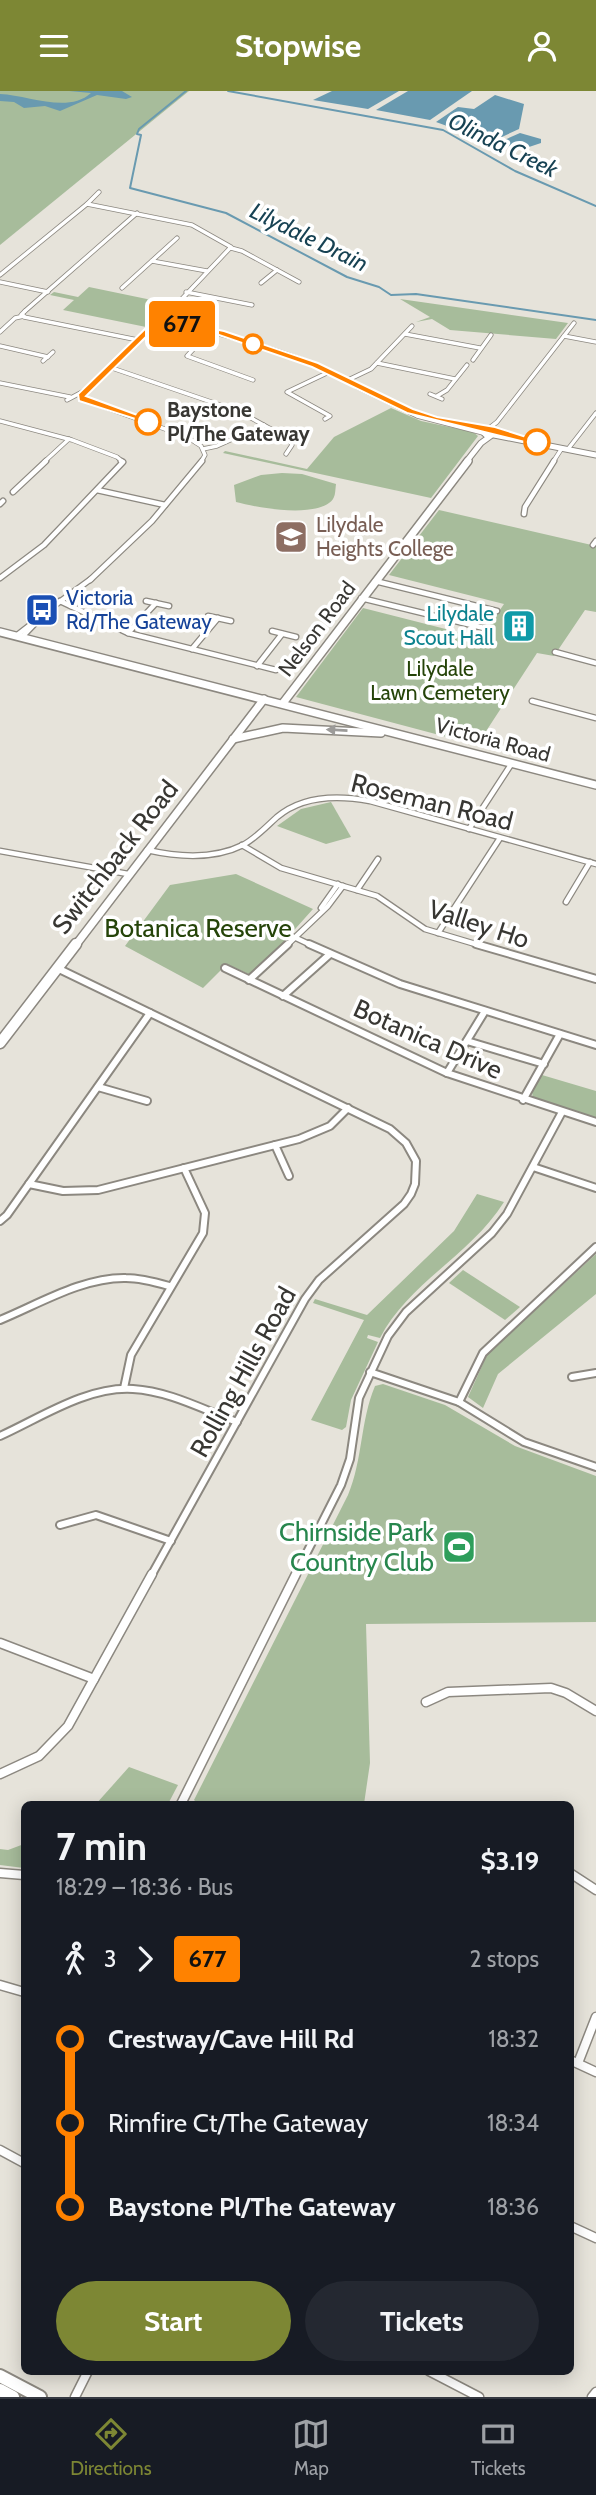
<!DOCTYPE html>
<meta charset="utf-8">
<style>
:root{--surface:#171b24;--page:#242831;--text:#f1f3f6;--muted:#9ea1a6;--line:#363941;--accent:#7d8734}
body{margin:0;font-family:Cabin,sans-serif;background:var(--page);color:var(--text);height:100vh;display:flex;flex-direction:column;font-size:26px;white-space:nowrap}
*{box-sizing:border-box;margin:0}
p{font-size:23px;color:var(--muted)}
.icon{flex:none;width:38px;height:38px;fill:none;stroke:currentColor;stroke-width:2;stroke-linecap:round;stroke-linejoin:round}
.map{position:relative;flex:1;overflow:hidden}
.panel{position:absolute;left:21px;top:1710px;width:553px;height:574px;display:flex;flex-direction:column;background:var(--surface);border-radius:10px;box-shadow:0 4px 18px #0003}
.panel>*{flex:none}
.badge{padding:0 14px;border-radius:5px;font-size:24px;line-height:46px}
.map>.badge{position:absolute;translate:-50% -50%;box-shadow:0 0 0 4px #fff}
.legs{display:flex;align-items:center;gap:10px;height:77px;padding:0 35px;font-size:23px}
.legs p{margin-inline-start:auto}
.head{display:flex;align-items:center;justify-content:space-between;height:119px;padding:0 35px}
h1{font-size:38px;font-weight:700;line-height:52px}
.primary-button{display:flex;gap:14px;margin-top:auto;padding:14px 35px}
.primary-button a{flex:1;height:80px;border-radius:42px;background:var(--accent);color:#fff;font-size:28px;font-weight:700;line-height:80px;text-align:center}
.primary-button a+a{background:var(--page);color:var(--text)}
ul{padding:0 35px;list-style:none}
li{display:flex;align-items:center;gap:24px;height:84px;font-size:26px}
li i{display:grid;place-items:center;width:10px;height:100%;margin:0 9px;background:currentColor}
li i::after{content:'';width:18px;height:18px;margin:-9px;border:5px solid;border-radius:50%;background:var(--surface)}
li p{margin-inline-start:auto}
li:first-child i{background:linear-gradient(#0000 50%,currentColor 0)}
li:last-child i{background:linear-gradient(currentColor 50%,#0000 0)}
header{display:flex;justify-content:space-between;align-items:center;height:91px;padding:0 35px;background:var(--accent);color:#fff;font-size:32px;font-weight:700}
.tab-bar{display:flex;justify-content:space-around;align-items:center;height:98px;border-top:2px solid var(--line);background:var(--surface);font-size:19px;color:var(--muted)}
.tab-bar a{display:grid;justify-items:center;gap:4px}
.tab-bar .on{color:var(--accent)}
.map>svg:first-child{display:block}
.green{fill:#a7bc9b}
.water{fill:#699ab0}
.lines{fill:none;stroke-linecap:round;stroke-linejoin:round}
.stream{stroke:#699ab0;stroke-width:2}
.street-far3-casing{stroke:#8c8880;stroke-width:5}
.street-far2-casing{stroke:#8c8880;stroke-width:7}
.street-far1-casing{stroke:#8c8880;stroke-width:10}
.street-casing{stroke:#8c8880;stroke-width:11}
.secondary-far3-casing{stroke:#8c8880;stroke-width:7}
.secondary-far2-casing{stroke:#8c8880;stroke-width:10}
.secondary-far1-casing{stroke:#8c8880;stroke-width:13}
.secondary-casing{stroke:#8c8880;stroke-width:16}
.street-far3{stroke:#fff;stroke-width:3.5}
.street-far2{stroke:#fff;stroke-width:4.5}
.street-far1{stroke:#fff;stroke-width:6}
.street{stroke:#fff;stroke-width:8}
.secondary-far3{stroke:#fff;stroke-width:5}
.secondary-far2{stroke:#fff;stroke-width:7}
.secondary-far1{stroke:#fff;stroke-width:10}
.secondary{stroke:#fff;stroke-width:12}
.oneway{fill:#9c9b99}
.line-1{fill:#ff8200;stroke:#fff;stroke-width:2}
.stop-1-dot{fill:#fff;stroke:#ff8200;stroke-width:3.5}
.labels{text-anchor:middle;stroke-width:7;stroke-linejoin:round;paint-order:stroke}
.far-stop-label{font-size:21px;font-weight:bold;fill:#383733;stroke:#fff;text-anchor:start}
.far-education-label{font-size:21px;fill:#785e54;stroke:#fff;text-anchor:start}
.far-transit-label{font-size:21px;fill:#164399;stroke:#fff;text-anchor:start}
.far-culture-label{font-size:21px;fill:#0d838f;stroke:#fff;text-anchor:end}
.far-street-label{font-size:21px;fill:#383733;stroke:#fff}
.far-park-label{font-size:21px;fill:#254409;stroke:#fff}
.far-water-label{font-size:23px;font-style:italic;fill:#174253;stroke:#fff}
.street-label{font-size:26px;fill:#383733;stroke:#fff}
.park-label{font-size:26px;fill:#254409;stroke:#fff}
.leisure-label{font-size:26px;fill:#27864d;stroke:#fff;text-anchor:end}
</style>
<header><svg class="icon" aria-label="menu" viewBox="0 0 24 24"><path d="M4 6h16M4 12h16M4 18h16"/></svg>Stopwise<svg class="icon" aria-label="person" viewBox="0 0 24 24"><circle cx="12" cy="8" r="4"/><path d="M4 21q1-7 8-7t8 7"/></svg></header>
<div class="map">
<svg width="596" height="2306" viewBox="0 0 596 2306">
<rect width="100%" height="100%" fill="#e6e3da"/>
<g class="green">
<path d="M0,0h189l-189,154z"/>
<path d="M89,196l82,17 -23,14 -2,9 -83,-17 11,-10 -24,-5 4,-3 24,5z"/>
<path d="M400,208l168,24 -12,16 -106,-9 -18,-11 -16,3 14,-5z"/>
<path d="M391,317l30,13 52,11 5,4 -47,62 -208,-45 2,-2 82,18 27,-32z"/>
<path d="M282,382l20,1 34,10c-1,7 0,15 -7,19 -20,14 -70,5 -93,-1l-2,-17 27,-10z"/>
<path d="M439,419l157,36v66l-11,-2 -31,46 -17,-3 -60,92 -181,-48 67,-89 118,30 23,-34 -115,-29z"/>
<path d="M331,711l20,35 -25,7 -49,-18 24,-17z"/>
<path d="M236,783l77,35 -60,67 -26,-12 -24,24 -78,-42 45,-61z"/>
<path d="M542,984l54,16v28l-63,-20 -1,-7z"/>
<path d="M477,1103l27,8c-33,53 -96,81 -124,136l-12,-3 -1,3 11,4 -27,58 -5,27 -4,3 -31,-10 53,-100 -51,-17 2,-4 52,16 87,-84z"/>
<path d="M596,1163v40l-98,80 -15,34 -15,-11 19,-42z"/>
<path d="M463,1179l57,37 -15,13 -56,-37z"/>
<path d="M383,1293l62,21 70,41 81,30v146l-230,2 4,139 -6,41h-166l-4,-4 154,-305c15,-36 12,-73 27,-109z"/>
<path d="M129,1676l49,18 -10,19h-72z"/>
<path d="M24,1753v24l-24,-3v-16l8,1z"/>
</g>
<g class="water">
<path d="M69,0h53l10,6 -6,2 -29,-4 -37,16 -15,-5 -21,2 -10,-6 -14,-1v-7c28,1 68,20 91,-1z"/>
<path d="M332,0h67l-31,18 -55,-9z"/>
<path d="M408,0h64l-42,29 -54,-10z"/>
<path d="M495,4l29,9 -5,25 -28,13 -55,-20 22,-15 16,2z"/>
<path d="M520,42l21,6v4l-21,7 -19,-6 1,-3z"/>
</g>
<g class="lines">
<g class="stream">
<path d="M186,0l-47,38 -2,5 4,1 -11,53 96,25 121,64 32,10 12,8 25,-1 180,26"/>
<path d="M228,0l215,39 72,41 81,35"/>
</g>
<defs>
<g id="street-far3">
<path d="M99,101l-12,12 105,21 39,22 -54,57 -24,16"/>
<path d="M231,157l11,3 57,31"/>
<path d="M152,170l55,10"/>
<path d="M0,184l87,-71"/>
<path d="M0,191l48,10"/>
<path d="M261,192l16,-13"/>
<path d="M122,197l55,-50"/>
<path d="M186,201l66,13"/>
<path d="M25,220l112,-98"/>
<path d="M25,220l-4,4 3,2 114,23"/>
<path d="M167,229c66,19 134,31 193,68"/>
<path d="M211,239l-24,26 66,24"/>
<path d="M0,241l15,-14 9,-2"/>
<path d="M405,243l75,14"/>
<path d="M564,245l32,6"/>
<path d="M0,255l48,11"/>
<path d="M473,269l18,-25"/>
<path d="M43,270l10,-9"/>
<path d="M377,272l78,16"/>
<path d="M109,276l120,41"/>
<path d="M348,289l23,-11 41,-43"/>
<path d="M0,292l70,14"/>
<path d="M357,296l60,29 66,17"/>
<path d="M430,303l12,5"/>
<path d="M437,305l10,-6 20,-25"/>
<path d="M82,308l105,38 14,9 4,9 -4,7"/>
<path d="M67,309l17,-9 67,-64 10,-4"/>
<path d="M242,322l47,26 3,6 -6,9"/>
<path d="M325,328l5,-3 -43,-24 42,-20"/>
<path d="M0,330l72,19 45,17 6,5"/>
<path d="M488,338l9,-7 77,-99"/>
<path d="M203,358l14,-3 47,-21"/>
<path d="M568,358l28,-36"/>
<path d="M44,371l25,-23"/>
<path d="M553,371l9,-14"/>
</g>
<g id="street-far2">
<path d="M97,399l68,15"/>
<path d="M13,401l33,-31"/>
<path d="M0,413l3,-3"/>
<path d="M524,423l1,-7 29,-46"/>
<path d="M593,454l3,-4"/>
<path d="M0,487l44,-33 79,-83 -2,-1"/>
<path d="M90,489l62,-59 50,-60"/>
<path d="M375,490l122,30"/>
<path d="M361,507l123,30"/>
<path d="M60,510l68,32 148,37"/>
<path d="M146,510l23,5"/>
<path d="M208,525l23,5"/>
<path d="M453,529l15,-15"/>
<path d="M272,540l24,6"/>
<path d="M128,542l28,-30"/>
<path d="M16,545l18,-14"/>
<path d="M22,546l25,-26 44,-32"/>
<path d="M192,558l26,-31"/>
<path d="M555,561l41,11"/>
<path d="M257,575l25,-32"/>
<path d="M532,610l64,17"/>
<path d="M469,738l43,-66"/>
<path d="M242,754l39,23 96,28 48,33 57,17"/>
<path d="M147,759c31,7 66,10 96,-5 13,-7 23,-18 34,-28 26,-22 61,-22 93,-16l226,63"/>
<path d="M0,760l128,23"/>
<path d="M357,799l21,-31"/>
<path d="M566,811l24,-40"/>
<path d="M321,817l17,-24"/>
<path d="M438,842l62,-95"/>
<path d="M294,846l19,9"/>
<path d="M286,855l42,-40 15,-20"/>
</g>
<g id="street-far1">
<path d="M309,853l91,40 196,61"/>
<path d="M476,853l120,35"/>
<path d="M57,877l333,161 16,14 10,18 -1,23 -4,10 -7,10 -85,76 -14,19 -154,277"/>
<path d="M225,877l222,105 149,49"/>
<path d="M249,889l39,-36"/>
<path d="M283,905l47,-42"/>
<path d="M467,950l77,23"/>
<path d="M447,982l38,-62"/>
<path d="M98,996l49,14"/>
<path d="M523,1009l37,-66"/>
<path d="M275,1054l14,31"/>
<path d="M533,1076l63,21"/>
<path d="M29,1093l34,7 35,-1 201,-51 31,-13 18,-18"/>
<path d="M0,1130l7,-6 143,-202"/>
<path d="M0,1229c39,-16 83,-43 126,-42 14,0 29,4 43,8"/>
<path d="M370,1281l89,30 65,40 72,25"/>
<path d="M572,1286l24,-4"/>
<path d="M124,1297l7,-33 72,-122 2,-20 -21,-45"/>
<path d="M459,1311l24,-49 113,-106"/>
<path d="M0,1345c40,-18 87,-50 133,-47 36,2 71,21 104,33"/>
<path d="M60,1434l36,-10 75,26"/>
<path d="M295,1485l46,-91 9,-26 9,-61 29,-62 18,-24 86,-79 15,-19 55,-102"/>
</g>
<g id="street">
<path d="M0,1552l94,36"/>
<path d="M426,1611l22,-10 103,-4 15,5 30,18"/>
<path d="M0,1683l39,-18 29,-30 84,-152"/>
<path d="M181,1713l115,-230"/>
<path d="M0,1782l24,2"/>
<path d="M570,1782l26,17"/>
<path d="M0,1894l24,7"/>
<path d="M570,1969l26,12"/>
<path d="M578,1972l18,-46"/>
<path d="M0,2059l24,13"/>
<path d="M570,2135l26,12"/>
<path d="M429,2280l50,26"/>
<path d="M75,2306l13,-26"/>
<path d="M592,2306l4,-5"/>
</g>
<g id="secondary-far3">
<path d="M486,338l8,1 2,3 -10,2 -3,-3z"/>
<path d="M494,344l102,20"/>
<path d="M466,371l15,-19 11,-8"/>
</g>
<g id="secondary-far2">
<path d="M0,541l596,153"/>
<path d="M283,612l185,-242"/>
<path d="M233,648l50,-11 98,5"/>
<path d="M75,855l189,-247"/>
</g>
<path id="secondary-far1" d="M0,952l76,-99"/>
<g id="secondary">
<path d="M0,2285l40,21"/>
<path d="M0,2299l13,7"/>
</g>
</defs>
<use href="#street-far3" class="street-far3-casing"/>
<use href="#street-far2" class="street-far2-casing"/>
<use href="#street-far1" class="street-far1-casing"/>
<use href="#street" class="street-casing"/>
<use href="#secondary-far3" class="secondary-far3-casing"/>
<use href="#secondary-far2" class="secondary-far2-casing"/>
<use href="#secondary-far1" class="secondary-far1-casing"/>
<use href="#secondary" class="secondary-casing"/>
<use href="#street-far3" class="street-far3"/>
<use href="#street-far2" class="street-far2"/>
<use href="#street-far1" class="street-far1"/>
<use href="#street" class="street"/>
<use href="#secondary-far3" class="secondary-far3"/>
<use href="#secondary-far2" class="secondary-far2"/>
<use href="#secondary-far1" class="secondary-far1"/>
<use href="#secondary" class="secondary"/>
</g>
<defs><path id="oneway-solid" d="M-6-.8H1V-3.2L6.5 0L1 3.2V.8H-6Z" transform="scale(1.75)"/></defs>
<use class="oneway" href="#oneway-solid" transform="translate(337 639) rotate(-177)"/>
<path class="line-1" d="M168,229l56,11 94,32 95,46 24,8 58,10 47,15 -5,3 -130,-32 -95,-46 -93,-32 -51,-10 -14,4 -68,67 65,24v4l-72,-23 -1,-7 70,-68z"/>
<defs>
<symbol id="school-square" viewBox="-11 -11 22 22"><rect x="-9" y="-9" width="18" height="18" rx="4" fill="#8d6e63" stroke="#fff"/><path d="M0-5L7-2L0 1L-7-2ZM-4 1L0 2.5L4 1V4Q0 6-4 4Z" fill="#fff"/></symbol>
<symbol id="bus-square" viewBox="-11 -11 22 22"><rect x="-9" y="-9" width="18" height="18" rx="4" fill="#1a4fb4" stroke="#fff"/><path d="M-5-6H5V4H4V6H2V4H-2V6H-4V4H-5ZM-3.5-4V0h7V-4ZM-3.5 1.2v1.5H-2V1.2ZM2 1.2v1.5H3.5V1.2Z" fill="#fff"/></symbol>
<symbol id="building-square" viewBox="-11 -11 22 22"><rect x="-9" y="-9" width="18" height="18" rx="4" fill="#0f9aa8" stroke="#fff"/><path d="M-4-6H4V6H1V3H-1V6H-4ZM-2.5-4.3h1.7v1.8h-1.7ZM.8-4.3h1.7v1.8H.8ZM-2.5-1h1.7V.8h-1.7ZM.8-1h1.7V.8H.8Z" fill="#fff"/></symbol>
<symbol id="stadium-square" viewBox="-11 -11 22 22"><rect x="-9" y="-9" width="18" height="18" rx="4" fill="#2e9e5b" stroke="#fff"/><path d="M0-5a6.5 5 0 1 0 0 10a6.5 5 0 1 0 0-10ZM-3.5-1.8h7v3.6h-7Z" fill="#fff"/></symbol>
</defs>
<g fill-rule="evenodd">
<use href="#school-square" x="272" y="427" width="38" height="38"/>
<use href="#bus-square" x="23" y="500" width="38" height="38"/>
<use href="#building-square" x="500" y="516" width="38" height="38"/>
<use href="#stadium-square" x="440" y="1437" width="38" height="38"/>
</g>
<g class="stop-1-dot">
<circle cx="253" cy="253" r="9"/>
<circle cx="148" cy="331" r="12"/>
<circle cx="537" cy="351" r="12"/>
</g>
<g class="labels">
<g class="far-stop-label">
<text x="167" y="326">Baystone<tspan x="167" dy="24">Pl/The Gateway</tspan></text>
</g>
<g class="far-education-label">
<text x="316" y="441">Lilydale<tspan x="316" dy="24">Heights College</tspan></text>
</g>
<g class="far-transit-label">
<text x="66" y="514">Victoria<tspan x="66" dy="24">Rd/The Gateway</tspan></text>
</g>
<g class="far-culture-label">
<text x="494" y="530">Lilydale<tspan x="494" dy="24">Scout Hall</tspan></text>
</g>
<g class="far-street-label">
<text transform="translate(317 538) rotate(-53)" y="7">Nelson Road</text>
<text transform="translate(493 649) rotate(15)" y="7">Victoria Road</text>
</g>
<g class="far-park-label">
<text x="440" y="585">Lilydale<tspan x="440" dy="24">Lawn Cemetery</tspan></text>
</g>
<g class="far-water-label">
<text transform="translate(503 54) rotate(26)" y="8">Olinda Creek</text>
<text transform="translate(309 146) rotate(26)" y="8">Lilydale Drain</text>
</g>
<g class="street-label">
<text transform="translate(432 711) rotate(14)" y="9">Roseman Road</text>
<text transform="translate(115 766) rotate(-52)" y="9">Switchback Road</text>
<text transform="translate(479 833) rotate(18)" y="9">Valley Ho</text>
<text transform="translate(428 948) rotate(24)" y="9">Botanica Drive</text>
<text transform="translate(243 1281) rotate(-61)" y="9">Rolling Hills Road</text>
</g>
<g class="park-label">
<text x="198" y="846">Botanica Reserve</text>
</g>
<g class="leisure-label">
<text x="434" y="1450">Chirnside Park<tspan x="434" dy="30">Country Club</tspan></text>
</g>
</g>
</svg>
<b class="badge" style="left:182px;top:233px;background:#ff8200;color:#111">677</b>
<section class="panel">
<div class="head"><div><h1>7 min</h1><p>18:29 – 18:36 · Bus</p></div><b>$3.19</b></div>
<div class="legs"><svg class="icon" aria-label="walk" viewBox="0 0 24 24"><circle cx="13" cy="4" r="2"/><path d="M13 8l-2 6 4 7M11 14l-3 7M7 12l3-4h3l4 4"/></svg>3<svg class="icon" aria-label="forward" viewBox="0 0 24 24"><path d="M9 5l7 7-7 7"/></svg><b class="badge" style="background:#ff8200;color:#111">677</b><p>2 stops</p></div>
<ul>
<li><i style="color:#ff8200"></i><b>Crestway/Cave Hill Rd</b><p>18:32</p></li>
<li><i style="color:#ff8200"></i><span>Rimfire Ct/The Gateway</span><p>18:34</p></li>
<li><i style="color:#ff8200"></i><b>Baystone Pl/The Gateway</b><p>18:36</p></li>
</ul>
<div class="primary-button"><a>Start</a><a>Tickets</a></div>
</section>
</div>
<nav class="tab-bar">
<a class="on"><svg class="icon" aria-label="directions" viewBox="0 0 24 24"><path d="M12 3l9 9-9 9-9-9zM9 14v-3h6M13 9l2 2-2 2"/></svg>Directions</a>
<a><svg class="icon" aria-label="map" viewBox="0 0 24 24"><path d="M3 6l6-2 6 2 6-2v14l-6 2-6-2-6 2zM9 4v14M15 6v14"/></svg>Map</a>
<a><svg class="icon" aria-label="tickets" viewBox="0 0 24 24"><path d="M3 7h18v10H3zM15 7v10"/></svg>Tickets</a>
</nav>
